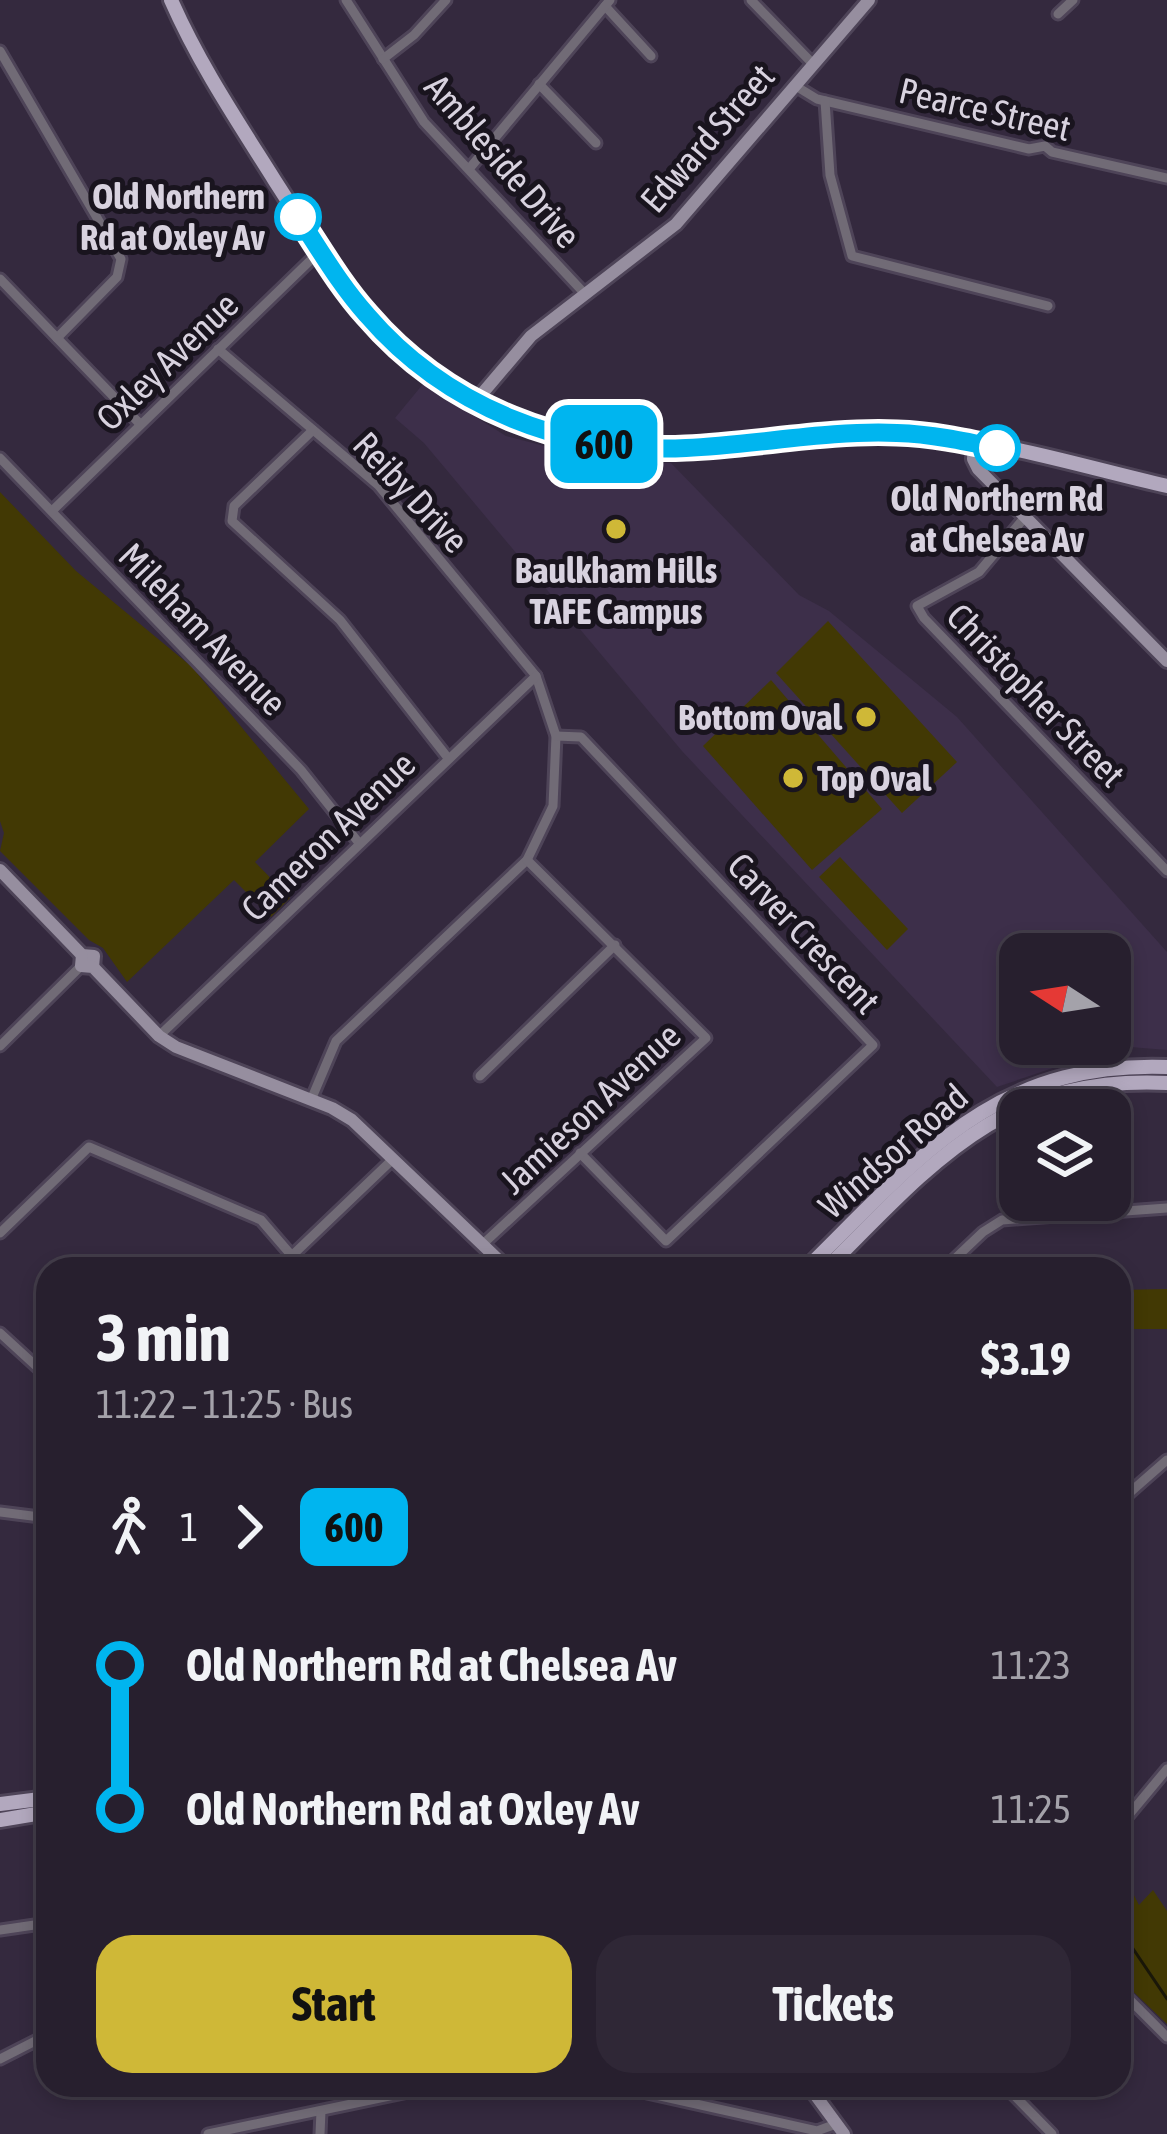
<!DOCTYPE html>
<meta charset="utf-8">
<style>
:root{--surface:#271f2e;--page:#2f2736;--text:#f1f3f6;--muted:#a4a2aa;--line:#433d4a;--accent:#cfb837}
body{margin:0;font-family:"Asap Condensed",sans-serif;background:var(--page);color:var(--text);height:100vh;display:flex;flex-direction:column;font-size:45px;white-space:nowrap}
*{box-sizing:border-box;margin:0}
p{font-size:39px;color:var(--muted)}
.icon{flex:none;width:66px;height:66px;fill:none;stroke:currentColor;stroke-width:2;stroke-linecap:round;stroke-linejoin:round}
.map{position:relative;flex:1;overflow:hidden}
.sheet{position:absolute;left:36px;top:1257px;width:1095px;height:840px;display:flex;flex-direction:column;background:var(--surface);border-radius:36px;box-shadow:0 6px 18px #0003,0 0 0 3px var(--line)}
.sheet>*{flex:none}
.badge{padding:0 24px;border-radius:18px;font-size:42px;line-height:78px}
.needle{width:78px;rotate:282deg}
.buttons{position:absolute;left:999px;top:933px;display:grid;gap:24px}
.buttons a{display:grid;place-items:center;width:132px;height:132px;border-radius:24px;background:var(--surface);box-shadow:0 6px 18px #0003,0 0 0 3px var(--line);font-size:60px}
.map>.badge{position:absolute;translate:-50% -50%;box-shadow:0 0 0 6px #fff}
.legs{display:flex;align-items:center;gap:18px;height:132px;padding:0 60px;font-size:39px}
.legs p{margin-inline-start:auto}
.overview{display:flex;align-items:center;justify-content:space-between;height:204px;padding:0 60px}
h1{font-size:66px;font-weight:700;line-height:90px}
.action{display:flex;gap:24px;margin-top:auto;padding:24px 60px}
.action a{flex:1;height:138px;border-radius:36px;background:var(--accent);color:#111;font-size:48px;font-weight:700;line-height:138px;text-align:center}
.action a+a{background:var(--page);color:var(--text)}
ul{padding:0 60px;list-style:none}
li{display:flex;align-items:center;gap:42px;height:144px;font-size:45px}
li i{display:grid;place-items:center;width:18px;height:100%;margin:0 15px;background:currentColor}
li i::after{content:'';width:30px;height:30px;margin:-15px;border:9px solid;border-radius:50%;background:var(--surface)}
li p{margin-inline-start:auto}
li:first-child i{background:linear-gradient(#0000 50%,currentColor 0)}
li:last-child i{background:linear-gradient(currentColor 50%,#0000 0)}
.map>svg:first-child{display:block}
.built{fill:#3d2f4a;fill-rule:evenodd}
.green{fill:#423904}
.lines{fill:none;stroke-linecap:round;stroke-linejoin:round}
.stream{stroke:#1a1709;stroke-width:3}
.street-casing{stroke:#4e4458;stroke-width:15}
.secondary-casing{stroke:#4e4458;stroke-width:18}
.primary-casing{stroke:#4e4458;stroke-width:20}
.street{stroke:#716b76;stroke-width:9}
.secondary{stroke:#968e9f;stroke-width:12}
.primary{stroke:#b2a8be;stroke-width:14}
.line-1-casing{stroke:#fff;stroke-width:27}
.line-1{stroke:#00b5ef;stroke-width:18}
.stop-1-dot{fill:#fff;stroke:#00b5ef;stroke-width:6}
.poi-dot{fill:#cfb837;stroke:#19141e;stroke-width:4.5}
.labels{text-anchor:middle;stroke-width:10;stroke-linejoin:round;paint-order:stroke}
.street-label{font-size:36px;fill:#d8d2df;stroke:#19141e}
.stop-label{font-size:36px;font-weight:bold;fill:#d8d2df;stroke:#19141e;text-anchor:end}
.poi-label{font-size:36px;font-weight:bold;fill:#d8d2df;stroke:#19141e}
</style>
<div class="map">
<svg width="1167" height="2134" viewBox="0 0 1167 2134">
<rect width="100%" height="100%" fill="#34293e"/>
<path class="built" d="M423,384l83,52 92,24 73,3 128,132 30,16 128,106 210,235v98l-49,-4 -121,41 -315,-336 -258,-308 -29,-25zM1020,954h90v90h-90z"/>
<g class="green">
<path d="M0,492l76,79 116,96 117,142 -54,53 35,36 -19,19 -37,-37 -107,102 -24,-34 -14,-8 -89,-89 4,-18 -4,-12z"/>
<path d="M828,621l129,141 -55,51 -126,-140z"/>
<path d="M771,680l111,129 -70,61 -109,-124z"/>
<path d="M840,857l68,72 -21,21 -68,-73z"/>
<path d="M1167,1289v40h-48v-39z"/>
<path d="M1119,1866l20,39 14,-15 14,21v113l-48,-46z"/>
</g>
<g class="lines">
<path class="stream" d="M1119,1928l48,71"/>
<defs>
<g id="street">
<path d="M346,0l78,122 161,172"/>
<path d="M751,0l61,63"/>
<path d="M605,6l46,50"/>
<path d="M1058,14l15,-14"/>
<path d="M0,51l121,208 -4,18 -60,61"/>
<path d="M383,59l31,-24 32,-35"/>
<path d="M539,84l57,59"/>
<path d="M794,85l23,14 212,50 16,-3 7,6 115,26"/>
<path d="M825,101l5,74 22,81 196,50"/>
<path d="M469,169l141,-169"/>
<path d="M0,279l140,145"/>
<path d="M218,349l160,136 158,191 20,60 -3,70 -26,54 -191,181 -25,59"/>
<path d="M313,430l-79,76 -2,15 108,99 108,138"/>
<path d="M0,458l301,312 58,73"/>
<path d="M52,511l268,-260"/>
<path d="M1025,517l-46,55 -62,34 7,12 243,253"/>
<path d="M556,736l25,1 292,308 -207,196 -86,-88"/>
<path d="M159,1036l377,-360"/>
<path d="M0,1046l81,-80"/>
<path d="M480,1076l135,-131"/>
<path d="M0,1233l89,-86 172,73 31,36"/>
<path d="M484,1243l222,-205 -179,-178"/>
<path d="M278,1269l115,-110"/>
<path d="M944,1269l39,-37 19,-12 165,-12"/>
<path d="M0,1333l48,44"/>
<path d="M1119,1502l48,-42"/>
<path d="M0,1512l48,6"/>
<path d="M41,1647l7,-124"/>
<path d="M1128,1816l39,-47"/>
<path d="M0,1930l48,-7"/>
<path d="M1119,1989l48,48"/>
<path d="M0,2059l47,-24"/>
<path d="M611,2085l206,46 19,-7"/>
<path d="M1004,2085l48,49"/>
<path d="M208,2134l234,-49"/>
<path d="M320,2134l1,-23"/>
</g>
<g id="secondary">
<path d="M475,402l56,-66 145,-112 193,-224"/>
<path d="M974,443l-1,16 5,10 189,192"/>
<path d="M0,870l82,85 12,1 -1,11"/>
<path d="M82,955l-1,11 12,1 66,69 17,11 156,61 20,12 156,149"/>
<path d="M808,2085l36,49"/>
</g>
<g id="primary">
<path d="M171,0c28,64 67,122 104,181 28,43 54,88 86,128 70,85 176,135 285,140 85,4 169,-20 254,-16 89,4 180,33 267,53"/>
<path d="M806,1269c113,-111 188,-208 361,-202"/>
<path d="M826,1269c106,-106 177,-194 341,-186"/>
<path d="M0,1804l48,-6"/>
<path d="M0,1820l48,-8"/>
</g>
</defs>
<use href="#street" class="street-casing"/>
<use href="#secondary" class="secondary-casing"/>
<use href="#primary" class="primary-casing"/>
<use href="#street" class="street"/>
<use href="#secondary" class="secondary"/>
<use href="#primary" class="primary"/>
</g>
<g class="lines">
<defs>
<path id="line-1" d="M298,217c22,33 42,68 69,98 79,92 199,139 319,133 71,-3 141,-18 211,-15 34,1 67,8 100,15"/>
</defs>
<use href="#line-1" class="line-1-casing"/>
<use href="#line-1" class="line-1"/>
</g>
<g class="stop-1-dot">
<circle cx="298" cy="217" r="21"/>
<circle cx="997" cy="448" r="21"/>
</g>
<g class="poi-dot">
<circle cx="616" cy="529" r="12"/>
<circle cx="866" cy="717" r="12"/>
<circle cx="793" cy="778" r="12"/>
</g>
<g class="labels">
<g class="street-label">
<text transform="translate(985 109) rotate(13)" y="13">Pearce Street</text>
<text transform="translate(707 138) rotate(-49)" y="13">Edward Street</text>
<text transform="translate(503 161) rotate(49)" y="13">Ambleside Drive</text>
<text transform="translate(167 361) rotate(-44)" y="13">Oxley Avenue</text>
<text transform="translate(411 492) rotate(47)" y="13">Reiby Drive</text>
<text transform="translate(203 629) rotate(46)" y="13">Mileham Avenue</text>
<text transform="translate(1036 695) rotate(46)" y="13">Christopher Street</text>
<text transform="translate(328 836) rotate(-44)" y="13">Cameron Avenue</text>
<text transform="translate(804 933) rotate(47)" y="13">Carver Crescent</text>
<text transform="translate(590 1108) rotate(-43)" y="13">Jamieson Avenue</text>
<text transform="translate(893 1151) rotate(-41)" y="13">Windsor Road</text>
</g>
<g class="stop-label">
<text x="265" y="209">Old Northern<tspan x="265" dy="41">Rd at Oxley Av</tspan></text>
<text x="997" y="511" text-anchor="middle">Old Northern Rd<tspan x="997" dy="41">at Chelsea Av</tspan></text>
</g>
<g class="poi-label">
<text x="616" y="583">Baulkham Hills<tspan x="616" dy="41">TAFE Campus</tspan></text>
<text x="842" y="730" text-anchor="end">Bottom Oval</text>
<text x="817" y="791" text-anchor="start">Top Oval</text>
</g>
</g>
</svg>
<div class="buttons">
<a><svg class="needle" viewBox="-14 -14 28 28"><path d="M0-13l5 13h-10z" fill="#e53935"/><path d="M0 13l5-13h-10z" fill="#a4a2aa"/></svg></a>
<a><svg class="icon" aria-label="layers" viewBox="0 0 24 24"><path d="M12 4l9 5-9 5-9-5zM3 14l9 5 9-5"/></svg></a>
</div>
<b class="badge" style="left:604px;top:444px;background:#00b5ef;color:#111">600</b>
<section class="sheet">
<div class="overview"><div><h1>3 min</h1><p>11:22 – 11:25 · Bus</p></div><b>$3.19</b></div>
<div class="legs"><svg class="icon" aria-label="walk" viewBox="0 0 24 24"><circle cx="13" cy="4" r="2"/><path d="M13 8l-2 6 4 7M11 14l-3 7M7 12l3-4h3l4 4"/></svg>1<svg class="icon" aria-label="forward" viewBox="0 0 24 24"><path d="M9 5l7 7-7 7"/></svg><b class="badge" style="background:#00b5ef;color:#111">600</b></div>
<ul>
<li><i style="color:#00b5ef"></i><b>Old Northern Rd at Chelsea Av</b><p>11:23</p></li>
<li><i style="color:#00b5ef"></i><b>Old Northern Rd at Oxley Av</b><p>11:25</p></li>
</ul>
<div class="action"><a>Start</a><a>Tickets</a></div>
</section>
</div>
